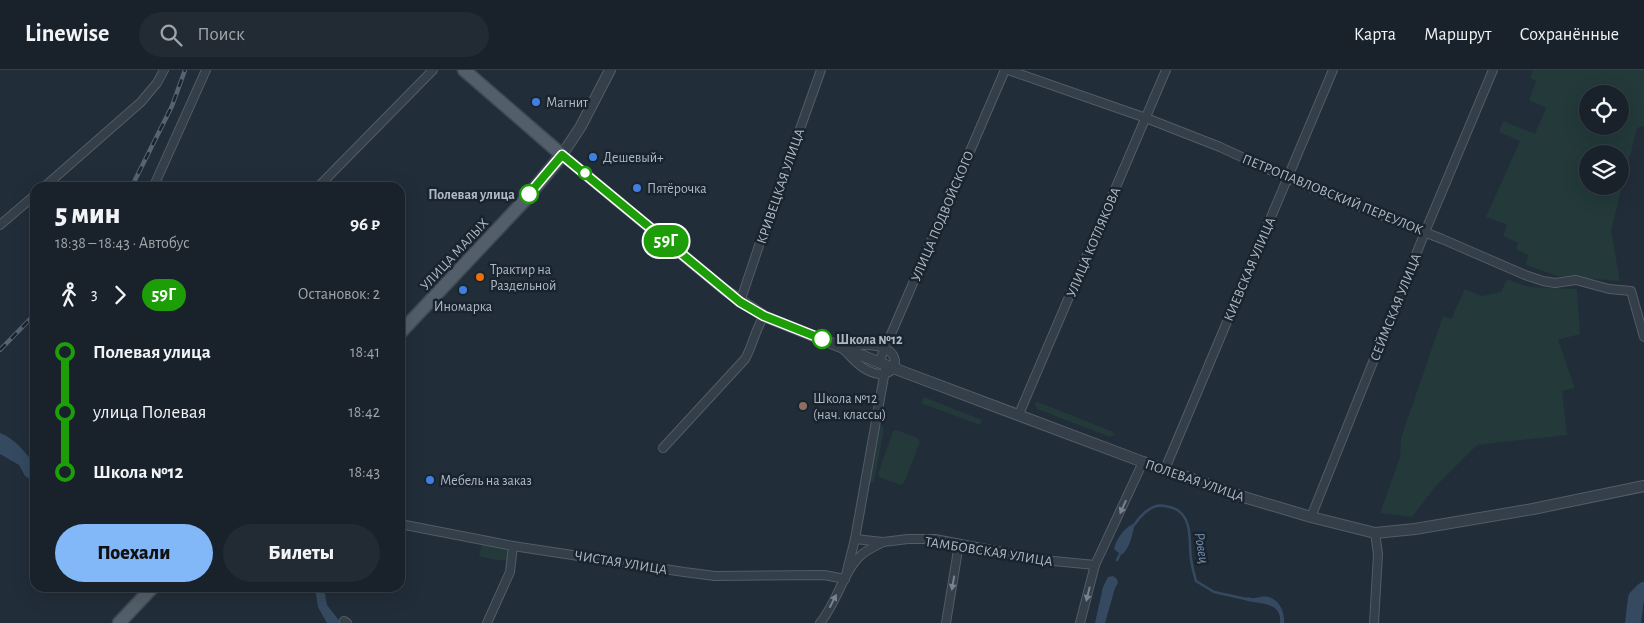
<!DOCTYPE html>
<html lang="ru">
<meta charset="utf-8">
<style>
:root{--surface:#19222b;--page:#222a33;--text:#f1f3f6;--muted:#9fa4a9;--line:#373f47;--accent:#82b8f8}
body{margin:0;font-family:"Alegreya Sans",sans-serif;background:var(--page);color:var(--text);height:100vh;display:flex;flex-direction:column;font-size:19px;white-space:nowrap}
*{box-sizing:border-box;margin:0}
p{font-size:16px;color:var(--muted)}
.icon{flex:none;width:28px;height:28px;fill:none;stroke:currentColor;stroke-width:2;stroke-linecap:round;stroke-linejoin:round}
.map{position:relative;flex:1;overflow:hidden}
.panel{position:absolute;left:30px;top:112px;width:375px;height:410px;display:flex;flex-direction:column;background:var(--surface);border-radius:15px;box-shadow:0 5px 20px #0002,0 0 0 1px var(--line)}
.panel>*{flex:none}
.badge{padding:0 10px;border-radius:16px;font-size:18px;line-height:32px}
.buttons{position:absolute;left:1579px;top:15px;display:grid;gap:10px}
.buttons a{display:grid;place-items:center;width:50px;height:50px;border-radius:50%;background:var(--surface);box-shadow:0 5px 20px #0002,0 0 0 1px var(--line);font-size:25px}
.map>.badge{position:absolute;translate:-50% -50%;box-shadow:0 0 0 2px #fff}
.legs{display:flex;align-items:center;gap:8px;height:55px;padding:0 25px;font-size:16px}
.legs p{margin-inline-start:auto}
.overview{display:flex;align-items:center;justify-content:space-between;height:85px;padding:0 25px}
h1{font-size:28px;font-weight:800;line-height:38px}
.action{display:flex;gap:10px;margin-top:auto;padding:10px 25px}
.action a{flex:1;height:58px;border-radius:30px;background:var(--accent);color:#111;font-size:20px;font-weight:800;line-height:58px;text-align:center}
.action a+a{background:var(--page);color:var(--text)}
ul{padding:0 25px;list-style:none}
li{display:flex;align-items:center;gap:18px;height:60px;font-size:19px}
li i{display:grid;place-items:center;width:8px;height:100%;margin:0 6px;background:currentColor}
li i::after{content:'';width:12px;height:12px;margin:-6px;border:4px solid;border-radius:50%;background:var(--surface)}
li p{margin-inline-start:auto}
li:first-child i{background:linear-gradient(#0000 50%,currentColor 0)}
li:last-child i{background:linear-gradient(currentColor 50%,#0000 0)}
header{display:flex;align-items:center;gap:30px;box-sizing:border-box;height:70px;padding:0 25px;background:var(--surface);border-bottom:1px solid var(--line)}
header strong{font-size:24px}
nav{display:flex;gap:28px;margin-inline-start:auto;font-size:18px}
.search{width:350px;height:45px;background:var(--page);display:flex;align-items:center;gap:12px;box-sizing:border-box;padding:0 18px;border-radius:28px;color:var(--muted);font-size:19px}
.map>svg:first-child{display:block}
.green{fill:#23393a;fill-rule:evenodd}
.water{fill:#354a60}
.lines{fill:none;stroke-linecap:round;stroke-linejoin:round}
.stream{stroke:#354a60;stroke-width:2.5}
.river{stroke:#354a60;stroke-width:16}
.minor-casing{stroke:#525c67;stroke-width:10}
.tertiary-casing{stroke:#525c67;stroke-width:12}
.primary-casing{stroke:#3e4853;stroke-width:15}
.minor{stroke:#353f49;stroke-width:8}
.tertiary{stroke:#353f49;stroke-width:10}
.primary{stroke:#525e69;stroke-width:12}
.rail-casing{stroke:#566370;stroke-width:4.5}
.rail{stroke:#1a242e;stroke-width:2.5;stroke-dasharray:8;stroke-linecap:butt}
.oneway{fill:#78828e}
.line-1-casing{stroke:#fff;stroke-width:11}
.line-1{stroke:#1d9d08;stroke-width:8}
.shop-dot{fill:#3f7fe0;stroke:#1a242e;stroke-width:2}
.stop-1-dot{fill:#fff;stroke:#1d9d08;stroke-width:2.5}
.food-dot{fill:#e8710a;stroke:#1a242e;stroke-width:2}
.education-dot{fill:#8d6e63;stroke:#1a242e;stroke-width:2}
.labels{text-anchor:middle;stroke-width:5;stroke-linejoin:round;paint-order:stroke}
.poi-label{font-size:14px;fill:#afb9c6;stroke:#1a242e;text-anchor:start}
.street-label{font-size:14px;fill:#afb9c6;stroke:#1a242e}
.stop-label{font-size:14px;font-weight:bold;fill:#afb9c6;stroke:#1a242e;text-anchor:end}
.water-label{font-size:15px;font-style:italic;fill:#708caa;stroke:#1a242e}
</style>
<header>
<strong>Linewise</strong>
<div class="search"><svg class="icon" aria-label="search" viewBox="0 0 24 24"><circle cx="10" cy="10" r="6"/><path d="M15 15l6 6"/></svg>Поиск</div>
<nav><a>Карта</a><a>Маршрут</a><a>Сохранённые</a></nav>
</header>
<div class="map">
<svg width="1644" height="553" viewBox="0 0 1644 553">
<rect width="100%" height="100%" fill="#212d39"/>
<g class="green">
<path d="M1533,0h111v56l-7,2 -26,102 9,51 -62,-5 -32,-11 2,-10 -12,-6 2,-6 -15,-7 4,-11 -21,-8 34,-76 -21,-9 4,-11 32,13 11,-26 -17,-8 7,-19 -6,-3zM1588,24h32v32h-32zM1588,84h32v32h-32z"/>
<path d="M1507,209l22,8 48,2 3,45 -22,6 17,48 -13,3 5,44 -90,10 -41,41 -24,31 -32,-4 20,-56 1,-19 42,-122 8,3 14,-30 17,7 19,-4z"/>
<path d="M924,327l58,23 -2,5 -59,-22z"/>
<path d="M1038,332l73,29 4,4 -5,2 -73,-28 -3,-6z"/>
<path d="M882,355l2,5 -10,52 -5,2 8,-53z"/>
<path d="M896,360l20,7 4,5 -16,41 -4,2 -21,-8 -1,-3 15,-43z"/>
<path d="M482,474l20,4 6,3 2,9h-14l-17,-4z"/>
</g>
<g class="water">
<path d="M0,363c16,6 24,19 35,31v18l-10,-6 -6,-11 -19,-11z"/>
<path d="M1135,453c-3,12 -4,22 -12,31h-3l-6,-5c2,-10 11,-22 21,-26z"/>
<path d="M1113,506l4,3 1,4 -3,5 -10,35h-10l8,-36 5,-10z"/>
<path d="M315,518h4l6,6 2,11 14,18h-14l-9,-16z"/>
<path d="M1248,527c6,2 7,1 12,0 16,-3 25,12 24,26h-4c2,-21 -19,-19 -33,-22l-3,-2z"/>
</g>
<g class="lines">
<g class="stream">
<path d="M1134,455c7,-10 18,-22 31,-19 6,1 13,3 17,8 10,11 7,31 9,45 1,7 3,15 5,22l18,11 32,7"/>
<path d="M1117,490l4,-8"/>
</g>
<path class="river" d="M1633,553l3,-25 8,-8"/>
<defs>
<g id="minor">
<path d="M1008,0l138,48 74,29 67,31 155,61 83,36 18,6 12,2 21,-3 33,9 22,2 13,46"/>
<path d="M43,118l98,-86 16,-19 7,-13"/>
<path d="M153,118l53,-118"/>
<path d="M317,118l116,-118"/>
<path d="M0,155l35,-30"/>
<path d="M740,232l29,-86 52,-146"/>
<path d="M841,275c15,2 28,-3 43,3 21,9 10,36 -17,22 -10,-5 -16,-14 -24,-21"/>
<path d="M879,292l126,-292"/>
<path d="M1019,344l147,-344"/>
<path d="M663,378l82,-89c8,-14 10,-29 19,-43"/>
<path d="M1165,399l168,-399"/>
<path d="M1311,447l114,-285 68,-162"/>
<path d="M400,454l113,22 171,26 31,4 109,-1 21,4"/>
<path d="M855,469l28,3 25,-3h27l108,21 52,5"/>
<path d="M845,509l10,-40 31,-174"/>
<path d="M344,551l3,2"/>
<path d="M487,553l23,-51 3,-26"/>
<path d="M820,553c16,-19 23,-50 40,-67 6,-6 16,-10 23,-14"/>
<path d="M946,553l13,-79"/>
<path d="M1080,553l15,-58 48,-103"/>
<path d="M1374,553l4,-69 -3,-21"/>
</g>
<path id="tertiary" d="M610,0l-29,56 -19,29 163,135 39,26 129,52 250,94 104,36 64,19 64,16 40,-4 118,-20 111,-23"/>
<g id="primary">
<path d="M400,263l125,-133 37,-45 -98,-85"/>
<path d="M119,553l33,-35"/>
</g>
</defs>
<use href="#minor" class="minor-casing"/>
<use href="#tertiary" class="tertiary-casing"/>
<use href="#primary" class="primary-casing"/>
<use href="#minor" class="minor"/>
<use href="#tertiary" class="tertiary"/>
<use href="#primary" class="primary"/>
<defs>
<g id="rail">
<path d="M131,118l41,-82 13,-36"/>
<path d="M0,280l35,-36"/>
</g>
</defs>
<use href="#rail" class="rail-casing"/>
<use href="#rail" class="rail"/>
</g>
<defs><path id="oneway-solid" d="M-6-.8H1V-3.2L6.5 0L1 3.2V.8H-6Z" transform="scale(1.25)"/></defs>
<g class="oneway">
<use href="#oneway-solid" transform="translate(1123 437) rotate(114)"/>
<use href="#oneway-solid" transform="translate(953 513) rotate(100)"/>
<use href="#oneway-solid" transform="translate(1088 524) rotate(104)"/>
<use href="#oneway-solid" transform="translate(833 531) rotate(-63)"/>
</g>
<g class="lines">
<defs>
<path id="line-1" d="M529,124l33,-39 178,147 24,14 58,23"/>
</defs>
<use href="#line-1" class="line-1-casing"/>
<use href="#line-1" class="line-1"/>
</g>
<g class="shop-dot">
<circle cx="536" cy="32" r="5"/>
<circle cx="593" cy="87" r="5"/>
<circle cx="637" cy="118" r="5"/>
<circle cx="463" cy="220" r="5"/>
<circle cx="430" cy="410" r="5"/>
</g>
<g class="stop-1-dot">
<circle cx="585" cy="103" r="6"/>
<circle cx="529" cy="124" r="9"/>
<circle cx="822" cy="269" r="9"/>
</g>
<circle class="food-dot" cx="480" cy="207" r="5"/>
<circle class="education-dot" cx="803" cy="336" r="5"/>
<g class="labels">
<g class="poi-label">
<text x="546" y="37">Магнит</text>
<text x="603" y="92">Дешевый+</text>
<text x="647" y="123">Пятёрочка</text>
<text x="490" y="204">Трактир на<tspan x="490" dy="16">Раздельной</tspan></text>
<text x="463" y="241" text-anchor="middle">Иномарка</text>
<text x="813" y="333">Школа №12<tspan x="813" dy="16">(нач. классы)</tspan></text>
<text x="440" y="415">Мебель на заказ</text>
</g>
<g class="street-label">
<text transform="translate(780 116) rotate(-71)" y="5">КРИВЕЦКАЯ УЛИЦА</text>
<text transform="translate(1333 124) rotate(22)" y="5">ПЕТРОПАВЛОВСКИЙ ПЕРЕУЛОК</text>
<text transform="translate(942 146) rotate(-67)" y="5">УЛИЦА ПОДВОЙСКОГО</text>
<text transform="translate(1093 172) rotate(-67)" y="5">УЛИЦА КОТЛЯКОВА</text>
<text transform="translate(454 184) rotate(-47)" y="5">УЛИЦА МАЛЫХ</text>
<text transform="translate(1249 199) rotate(-67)" y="5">КИЕВСКАЯ УЛИЦА</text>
<text transform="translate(1395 237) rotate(-68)" y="5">СЕЙМСКАЯ УЛИЦА</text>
<text transform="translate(1195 410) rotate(19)" y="5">ПОЛЕВАЯ УЛИЦА</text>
<text transform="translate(989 481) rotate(9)" y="5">ТАМБОВСКАЯ УЛИЦА</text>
<text transform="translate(621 492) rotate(9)" y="5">ЧИСТАЯ УЛИЦА</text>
</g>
<g class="stop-label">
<text x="515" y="129">Полевая улица</text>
<text x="836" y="274" text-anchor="start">Школа №12</text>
</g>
<g class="water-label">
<text transform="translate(1202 478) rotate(81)" y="5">Ровец</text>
</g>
</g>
</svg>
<div class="buttons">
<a><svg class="icon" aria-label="locate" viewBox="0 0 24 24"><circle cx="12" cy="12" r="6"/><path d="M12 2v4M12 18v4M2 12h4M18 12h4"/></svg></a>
<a><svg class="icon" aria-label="layers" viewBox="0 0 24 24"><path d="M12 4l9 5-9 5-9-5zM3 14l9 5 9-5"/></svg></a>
</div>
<b class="badge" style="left:666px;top:171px;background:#1d9d08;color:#fff">59Г</b>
<section class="panel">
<div class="overview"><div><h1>5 мин</h1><p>18:38 – 18:43 · Автобус</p></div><b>96 ₽</b></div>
<div class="legs"><svg class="icon" aria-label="walk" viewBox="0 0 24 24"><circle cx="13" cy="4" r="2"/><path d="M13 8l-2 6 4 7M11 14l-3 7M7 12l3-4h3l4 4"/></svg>3<svg class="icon" aria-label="forward" viewBox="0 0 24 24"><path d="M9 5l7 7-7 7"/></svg><b class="badge" style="background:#1d9d08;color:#fff">59Г</b><p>Остановок: 2</p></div>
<ul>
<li><i style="color:#1d9d08"></i><b>Полевая улица</b><p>18:41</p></li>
<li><i style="color:#1d9d08"></i><span>улица Полевая</span><p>18:42</p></li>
<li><i style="color:#1d9d08"></i><b>Школа №12</b><p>18:43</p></li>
</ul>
<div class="action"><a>Поехали</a><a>Билеты</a></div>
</section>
</div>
